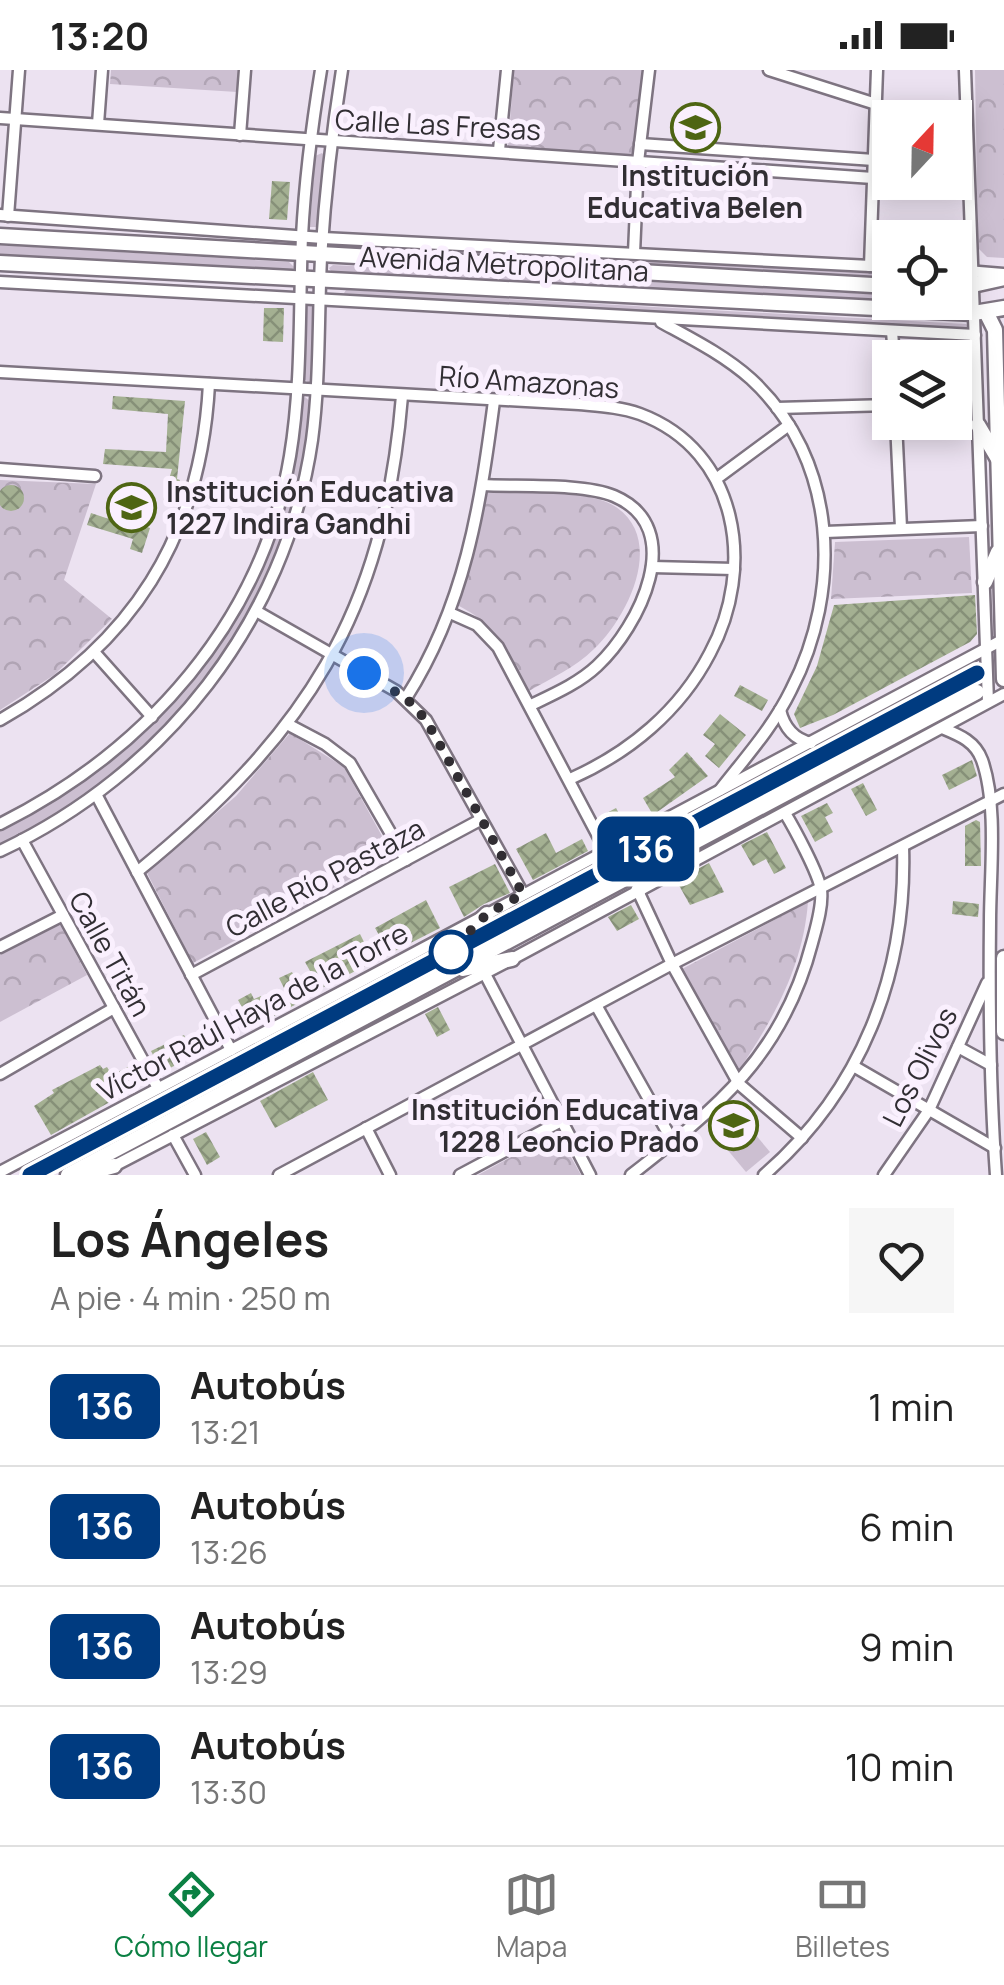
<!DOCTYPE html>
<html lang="es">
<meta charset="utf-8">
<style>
:root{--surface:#fff;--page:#f6f6f6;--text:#222;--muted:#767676;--line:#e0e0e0;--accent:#0b8043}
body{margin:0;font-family:Manrope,sans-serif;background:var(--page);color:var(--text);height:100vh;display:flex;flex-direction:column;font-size:38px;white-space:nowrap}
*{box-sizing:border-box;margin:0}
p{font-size:32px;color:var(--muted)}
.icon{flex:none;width:55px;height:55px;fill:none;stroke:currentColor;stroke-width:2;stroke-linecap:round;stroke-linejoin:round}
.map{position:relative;height:1105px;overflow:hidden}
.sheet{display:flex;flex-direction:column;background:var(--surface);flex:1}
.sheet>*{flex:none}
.badge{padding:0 20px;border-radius:15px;font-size:35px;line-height:65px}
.needle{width:65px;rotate:22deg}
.fabs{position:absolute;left:872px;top:30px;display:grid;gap:20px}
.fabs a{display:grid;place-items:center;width:100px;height:100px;border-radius:0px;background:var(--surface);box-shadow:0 5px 25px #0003;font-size:50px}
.you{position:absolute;width:50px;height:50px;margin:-25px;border:8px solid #fff;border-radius:50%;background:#1a73e8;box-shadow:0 0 0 15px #1a73e833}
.map>.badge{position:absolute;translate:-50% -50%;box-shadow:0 0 0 5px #fff}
.round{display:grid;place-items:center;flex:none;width:105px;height:105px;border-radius:0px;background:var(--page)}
.headline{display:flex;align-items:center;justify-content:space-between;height:170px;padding:0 50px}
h1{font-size:48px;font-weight:700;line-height:75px}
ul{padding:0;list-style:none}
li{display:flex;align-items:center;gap:30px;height:120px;padding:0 50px;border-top:2px solid var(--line)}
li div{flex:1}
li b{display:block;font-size:38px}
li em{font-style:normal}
li .badge{min-width:110px;font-weight:700;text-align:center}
.status{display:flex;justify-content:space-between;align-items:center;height:70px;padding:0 50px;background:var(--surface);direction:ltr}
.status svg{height:28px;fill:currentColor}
.dock{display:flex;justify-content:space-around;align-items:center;height:140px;border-top:2px solid var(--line);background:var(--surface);font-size:28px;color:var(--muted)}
.dock a{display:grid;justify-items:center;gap:5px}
.dock .on{color:var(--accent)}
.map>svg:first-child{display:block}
.green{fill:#ccbfd1}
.park{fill:url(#park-crowns)}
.building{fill:url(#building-cross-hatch)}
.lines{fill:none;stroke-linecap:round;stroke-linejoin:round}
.minor-casing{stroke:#7e7481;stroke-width:15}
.major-casing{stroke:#7e7481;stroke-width:19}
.minor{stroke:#fff;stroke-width:10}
.major{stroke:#fff;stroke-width:14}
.line-casing{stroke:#fff;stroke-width:22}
.line{stroke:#003b80;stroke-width:15}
.walk{stroke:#312e33;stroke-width:10;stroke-dasharray:0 18}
.stop-dot{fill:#fff;stroke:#003b80;stroke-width:5}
.labels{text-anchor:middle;stroke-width:10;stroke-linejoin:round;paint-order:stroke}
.street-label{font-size:28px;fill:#312e33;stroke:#faf0fe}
.poi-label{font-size:28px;font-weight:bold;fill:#312e33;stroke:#faf0fe}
</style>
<div class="status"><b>13:20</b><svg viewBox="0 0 49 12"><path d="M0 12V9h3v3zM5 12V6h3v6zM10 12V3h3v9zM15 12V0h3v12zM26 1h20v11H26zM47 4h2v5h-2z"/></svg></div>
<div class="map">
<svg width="1004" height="1105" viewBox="0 0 1004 1105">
<defs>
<pattern id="park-crowns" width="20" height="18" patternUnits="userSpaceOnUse" patternTransform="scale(2.5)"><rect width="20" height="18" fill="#ccbfd1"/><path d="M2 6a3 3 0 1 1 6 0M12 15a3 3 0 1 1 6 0" fill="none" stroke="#b0a4b4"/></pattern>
<pattern id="building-cross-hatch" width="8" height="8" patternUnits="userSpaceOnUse" patternTransform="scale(2.5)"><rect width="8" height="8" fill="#a4b092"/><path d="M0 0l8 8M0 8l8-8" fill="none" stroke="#869078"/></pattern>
</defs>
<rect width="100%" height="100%" fill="#ece2f1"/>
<g class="green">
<path d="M322,83l4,4 -5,70h-11l5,-71z"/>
<path d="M330,174l560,29v5l-560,-29z"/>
<path d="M0,175l289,17 5,5 -4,5 -290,-14z"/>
<path d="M333,195l557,30v7h65v-3l4,3 -6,5 -620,-33 -4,-6z"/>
<path d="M346,220l620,34 3,2 -3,4 -619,-33 -3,-4z"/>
<path d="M308,233l7,2 -2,74 -3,4 -8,-5 3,-71z"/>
<path d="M305,327l6,5c-13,138 -73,263 -178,354 -15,13 -30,28 -47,39 -27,19 -57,35 -86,50v-14c175,-94 284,-229 301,-430z"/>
<path d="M735,1040l35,42 -24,20 -35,-42z"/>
</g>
<g class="park">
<path d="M111,0h128l-2,22 -127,-8z"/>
<path d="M514,0h131l-10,86 -127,-10z"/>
<path d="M975,0h29v188l-17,-1 -9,-9z"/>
<path d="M0,410l96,4 -32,96 48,39 -58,56 -54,35z"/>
<path d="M486,423c35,1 101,-5 130,14 50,34 11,111 -22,142 -19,19 -43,29 -65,42 -21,-39 -31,-66 -72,-86z"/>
<path d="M969,467l3,56 -141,6 4,-57z"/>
<path d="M290,663l54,34 49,89 -200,107 -46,-90 89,-77z"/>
<path d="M808,832c-5,64 -34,116 -69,168l-57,-101z"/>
<path d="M60,854l27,51 -87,47v-67z"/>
<path d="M557,1062l24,43h-103z"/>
</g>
<g class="building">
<path d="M272,111l18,1 -3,38 -18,-1z"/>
<path d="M264,238h20l-1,34 -20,-1z"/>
<path d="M113,326l72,5 -8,78 3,1 -8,23 -9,-3 9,-31 -69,-5 2,-15 61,3 2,-38 -56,-5z"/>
<circle cx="11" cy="428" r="13"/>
<path d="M91,443l21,7 2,-4 36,12 -8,25 -12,-4 3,-10 -46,-14z"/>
<path d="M975,525l2,39 -7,8 -137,73 -33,13 -6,-14 23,-48 17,-61z"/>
<path d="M740,615l28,15 -6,11 -28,-15z"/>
<path d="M720,644l26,21 -27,33 -14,-12 10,-12 -12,-9z"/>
<path d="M687,682l21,24 -55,39 -10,-17 32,-21 -6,-7z"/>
<path d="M972,690l5,16 -28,14 -7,-15z"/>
<path d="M863,713l14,27 -11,6 -15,-27z"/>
<path d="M827,733l6,10 -8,4 8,15 -18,10 -14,-26z"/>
<path d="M616,738l12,22 -15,8 -12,-22z"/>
<path d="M976,750l4,2 1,44h-16v-40z"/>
<path d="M767,762l19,36 -12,6 -8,-15 -13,7 -12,-21z"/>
<path d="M546,763l10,20 26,-14 6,12 -55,29 -17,-31z"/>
<path d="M709,793l15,29 -34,13 -14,-25z"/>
<path d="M495,794l15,29 -26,11 -20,13 -15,-30z"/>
<path d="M426,830l14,28 -120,61 -15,-27 55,-28 8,16 15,-8 -8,-14z"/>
<path d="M953,831l26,3 -1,13 -26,-3z"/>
<path d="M631,835l8,14 -22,12 -9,-14z"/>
<path d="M292,902l14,27 -53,28 -15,-27 13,-7 3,6 7,-3 4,7 21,-11 -7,-14z"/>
<path d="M438,937l12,23 -13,7 -12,-23z"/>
<path d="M184,965l10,21 -32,16 -11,-21z"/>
<path d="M100,995l3,4 4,-2 5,8 20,-10 10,19 -91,51 -17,-29 20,-13 -2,-3z"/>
<path d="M313,1002l15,28 -53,28 -15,-27z"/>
<path d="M206,1062l14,25 -13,8 -14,-26z"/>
</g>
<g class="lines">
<defs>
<g id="minor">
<path d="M769,0l107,34"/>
<path d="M965,0l23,632"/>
<path d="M0,48l873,60"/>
<path d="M98,54l4,-54"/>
<path d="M240,65l5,-65"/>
<path d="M640,74l234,16"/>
<path d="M499,80l8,-80"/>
<path d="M0,145l323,23 567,29"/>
<path d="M8,146l11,-146"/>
<path d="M634,183l4,-91 11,-92"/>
<path d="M870,196l7,-196"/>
<path d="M955,200l48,4"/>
<path d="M0,212l975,53"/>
<path d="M661,252c31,17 63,33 90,57 87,80 92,211 40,311 -18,37 -46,68 -71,100"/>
<path d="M892,261l2,27"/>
<path d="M0,302l579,32c21,2 41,3 61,10 99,37 116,154 70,239 -30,58 -81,100 -140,126"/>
<path d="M777,338l113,-3"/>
<path d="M896,352l5,106"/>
<path d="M0,399l95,7"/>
<path d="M716,409l73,-54"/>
<path d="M483,415c34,2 101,-2 131,11 75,32 25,131 -17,170 -18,17 -43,28 -66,39"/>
<path d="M825,462l157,-6"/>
<path d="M652,497l82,2"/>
<path d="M256,541l140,80 30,29 97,174"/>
<path d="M450,543l27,12 21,22 108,204"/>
<path d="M95,583l57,64"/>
<path d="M406,628c59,-93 74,-190 88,-297"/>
<path d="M780,640c4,17 13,29 31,33"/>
<path d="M0,650c132,-75 201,-183 209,-336"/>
<path d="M289,655l36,19 25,19 56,97"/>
<path d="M942,658c17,7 33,13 40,32 16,45 8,114 8,161 -1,85 0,170 6,254"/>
<path d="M97,726l134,254"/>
<path d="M0,754c146,-73 263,-203 290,-368 12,-72 9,-147 12,-220 3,-56 10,-111 19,-166"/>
<path d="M22,770l136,248"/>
<path d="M0,781c164,-77 286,-230 312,-411 8,-60 6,-121 9,-182 4,-63 11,-125 21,-188"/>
<path d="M137,802c168,-137 247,-256 265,-476"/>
<path d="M638,821l34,73 67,120 63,54"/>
<path d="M0,877l63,-32"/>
<path d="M485,904l105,201"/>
<path d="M191,905l289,-155"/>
<path d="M596,935l77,137"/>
<path d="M958,977l33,18"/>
<path d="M855,997l140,81"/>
<path d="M0,1004l114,-66"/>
<path d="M366,1058l24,47"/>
<path d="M173,1065l22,40"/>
<path d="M110,1098l402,-209 492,-265"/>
<path d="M0,1102c335,-177 671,-353 1004,-533"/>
<path d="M279,1105l393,-211 332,-170"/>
<path d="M460,1105l103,-55"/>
<path d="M631,1105c87,-68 152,-120 181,-232 4,-15 11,-37 9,-53 -2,-16 -27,-62 -36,-77"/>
<path d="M764,1105c97,-84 143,-201 139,-328"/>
<path d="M884,1105l45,-65 58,-127"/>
</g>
<g id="major">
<path d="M0,166l890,50"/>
<path d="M0,193l974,50 30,-5"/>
<path d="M955,219l49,-11"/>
<path d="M986,242l9,18 9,349"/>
<path d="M978,355l20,34"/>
<path d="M985,512l13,-30"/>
<path d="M606,781l37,-3"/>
<path d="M638,821l17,-27"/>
<path d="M456,874l31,-30"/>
<path d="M1004,888v74"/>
<path d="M463,899l49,-10"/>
<path d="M29,1105l948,-502"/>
<path d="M68,1105l909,-483"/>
<path d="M81,1105l33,-9"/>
</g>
</defs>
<use href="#minor" class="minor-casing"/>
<use href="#major" class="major-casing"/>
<use href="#minor" class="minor"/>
<use href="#major" class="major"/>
</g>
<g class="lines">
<defs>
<path id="line" d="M30,1105l947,-502"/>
</defs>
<use href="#line" class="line-casing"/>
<use href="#line" class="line"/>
<path class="walk" d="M364,603l42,25 20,22 97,174 -36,20 -42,42 6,-4"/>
</g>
<defs>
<symbol id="school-ring" viewBox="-11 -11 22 22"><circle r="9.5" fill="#faf0fe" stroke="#4e6513" stroke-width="1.5"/><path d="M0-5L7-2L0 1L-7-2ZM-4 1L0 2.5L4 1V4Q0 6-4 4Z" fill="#4e6513"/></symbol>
</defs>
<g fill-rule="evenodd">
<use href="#school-ring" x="668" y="30" width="55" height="55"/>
<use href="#school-ring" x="104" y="410" width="55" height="55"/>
<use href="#school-ring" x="706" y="1028" width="55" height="55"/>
</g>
<circle class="stop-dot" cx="451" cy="882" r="20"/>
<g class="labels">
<g class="street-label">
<text transform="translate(438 55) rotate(3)" y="10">Calle Las Fresas</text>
<text transform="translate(504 194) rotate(3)" y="10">Avenida Metropolitana</text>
<text transform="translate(529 312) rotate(4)" y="10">Río Amazonas</text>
<text transform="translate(325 808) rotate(-28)" y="10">Calle Río Pastaza</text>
<text transform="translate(110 884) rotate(61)" y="10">Calle Titán</text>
<text transform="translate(253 942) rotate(-28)" y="10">Víctor Raúl Haya de la Torre</text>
<text transform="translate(920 997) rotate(-63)" y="10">Los Olivos</text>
</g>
<g class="poi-label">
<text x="695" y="116">Institución<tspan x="695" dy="32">Educativa Belen</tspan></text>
<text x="166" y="432" text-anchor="start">Institución Educativa<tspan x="166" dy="32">1227 Indira Gandhi</tspan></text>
<text x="699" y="1050" text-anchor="end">Institución Educativa<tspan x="699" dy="32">1228 Leoncio Prado</tspan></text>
</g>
</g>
</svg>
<div class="fabs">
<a><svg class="needle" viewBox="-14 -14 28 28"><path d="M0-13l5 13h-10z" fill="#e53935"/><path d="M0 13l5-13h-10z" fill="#767676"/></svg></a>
<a><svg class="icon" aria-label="locate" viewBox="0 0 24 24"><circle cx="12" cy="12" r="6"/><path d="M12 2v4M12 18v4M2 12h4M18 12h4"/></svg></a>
<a><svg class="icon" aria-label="layers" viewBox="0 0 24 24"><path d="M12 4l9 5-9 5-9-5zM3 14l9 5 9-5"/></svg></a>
</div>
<div class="you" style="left:364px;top:603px"></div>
<b class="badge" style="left:646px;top:779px;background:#003b80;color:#fff">136</b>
</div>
<section class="sheet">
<div class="headline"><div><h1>Los Ángeles</h1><p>A pie · 4 min · 250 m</p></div><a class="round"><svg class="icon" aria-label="heart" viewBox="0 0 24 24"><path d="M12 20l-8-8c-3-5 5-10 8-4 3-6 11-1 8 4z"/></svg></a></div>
<ul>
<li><span class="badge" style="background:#003b80;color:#fff">136</span><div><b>Autobús</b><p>13:21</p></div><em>1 min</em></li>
<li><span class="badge" style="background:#003b80;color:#fff">136</span><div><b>Autobús</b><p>13:26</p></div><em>6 min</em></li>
<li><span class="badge" style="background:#003b80;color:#fff">136</span><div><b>Autobús</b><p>13:29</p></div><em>9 min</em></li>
<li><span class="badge" style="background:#003b80;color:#fff">136</span><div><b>Autobús</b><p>13:30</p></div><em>10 min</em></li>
</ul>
</section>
<nav class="dock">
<a class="on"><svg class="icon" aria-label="directions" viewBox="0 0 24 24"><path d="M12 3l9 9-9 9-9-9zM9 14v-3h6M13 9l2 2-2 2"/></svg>Cómo llegar</a>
<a><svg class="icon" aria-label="map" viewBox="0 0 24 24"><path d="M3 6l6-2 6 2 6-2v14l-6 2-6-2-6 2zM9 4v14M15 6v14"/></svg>Mapa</a>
<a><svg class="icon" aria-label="tickets" viewBox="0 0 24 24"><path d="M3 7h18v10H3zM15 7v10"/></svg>Billetes</a>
</nav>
